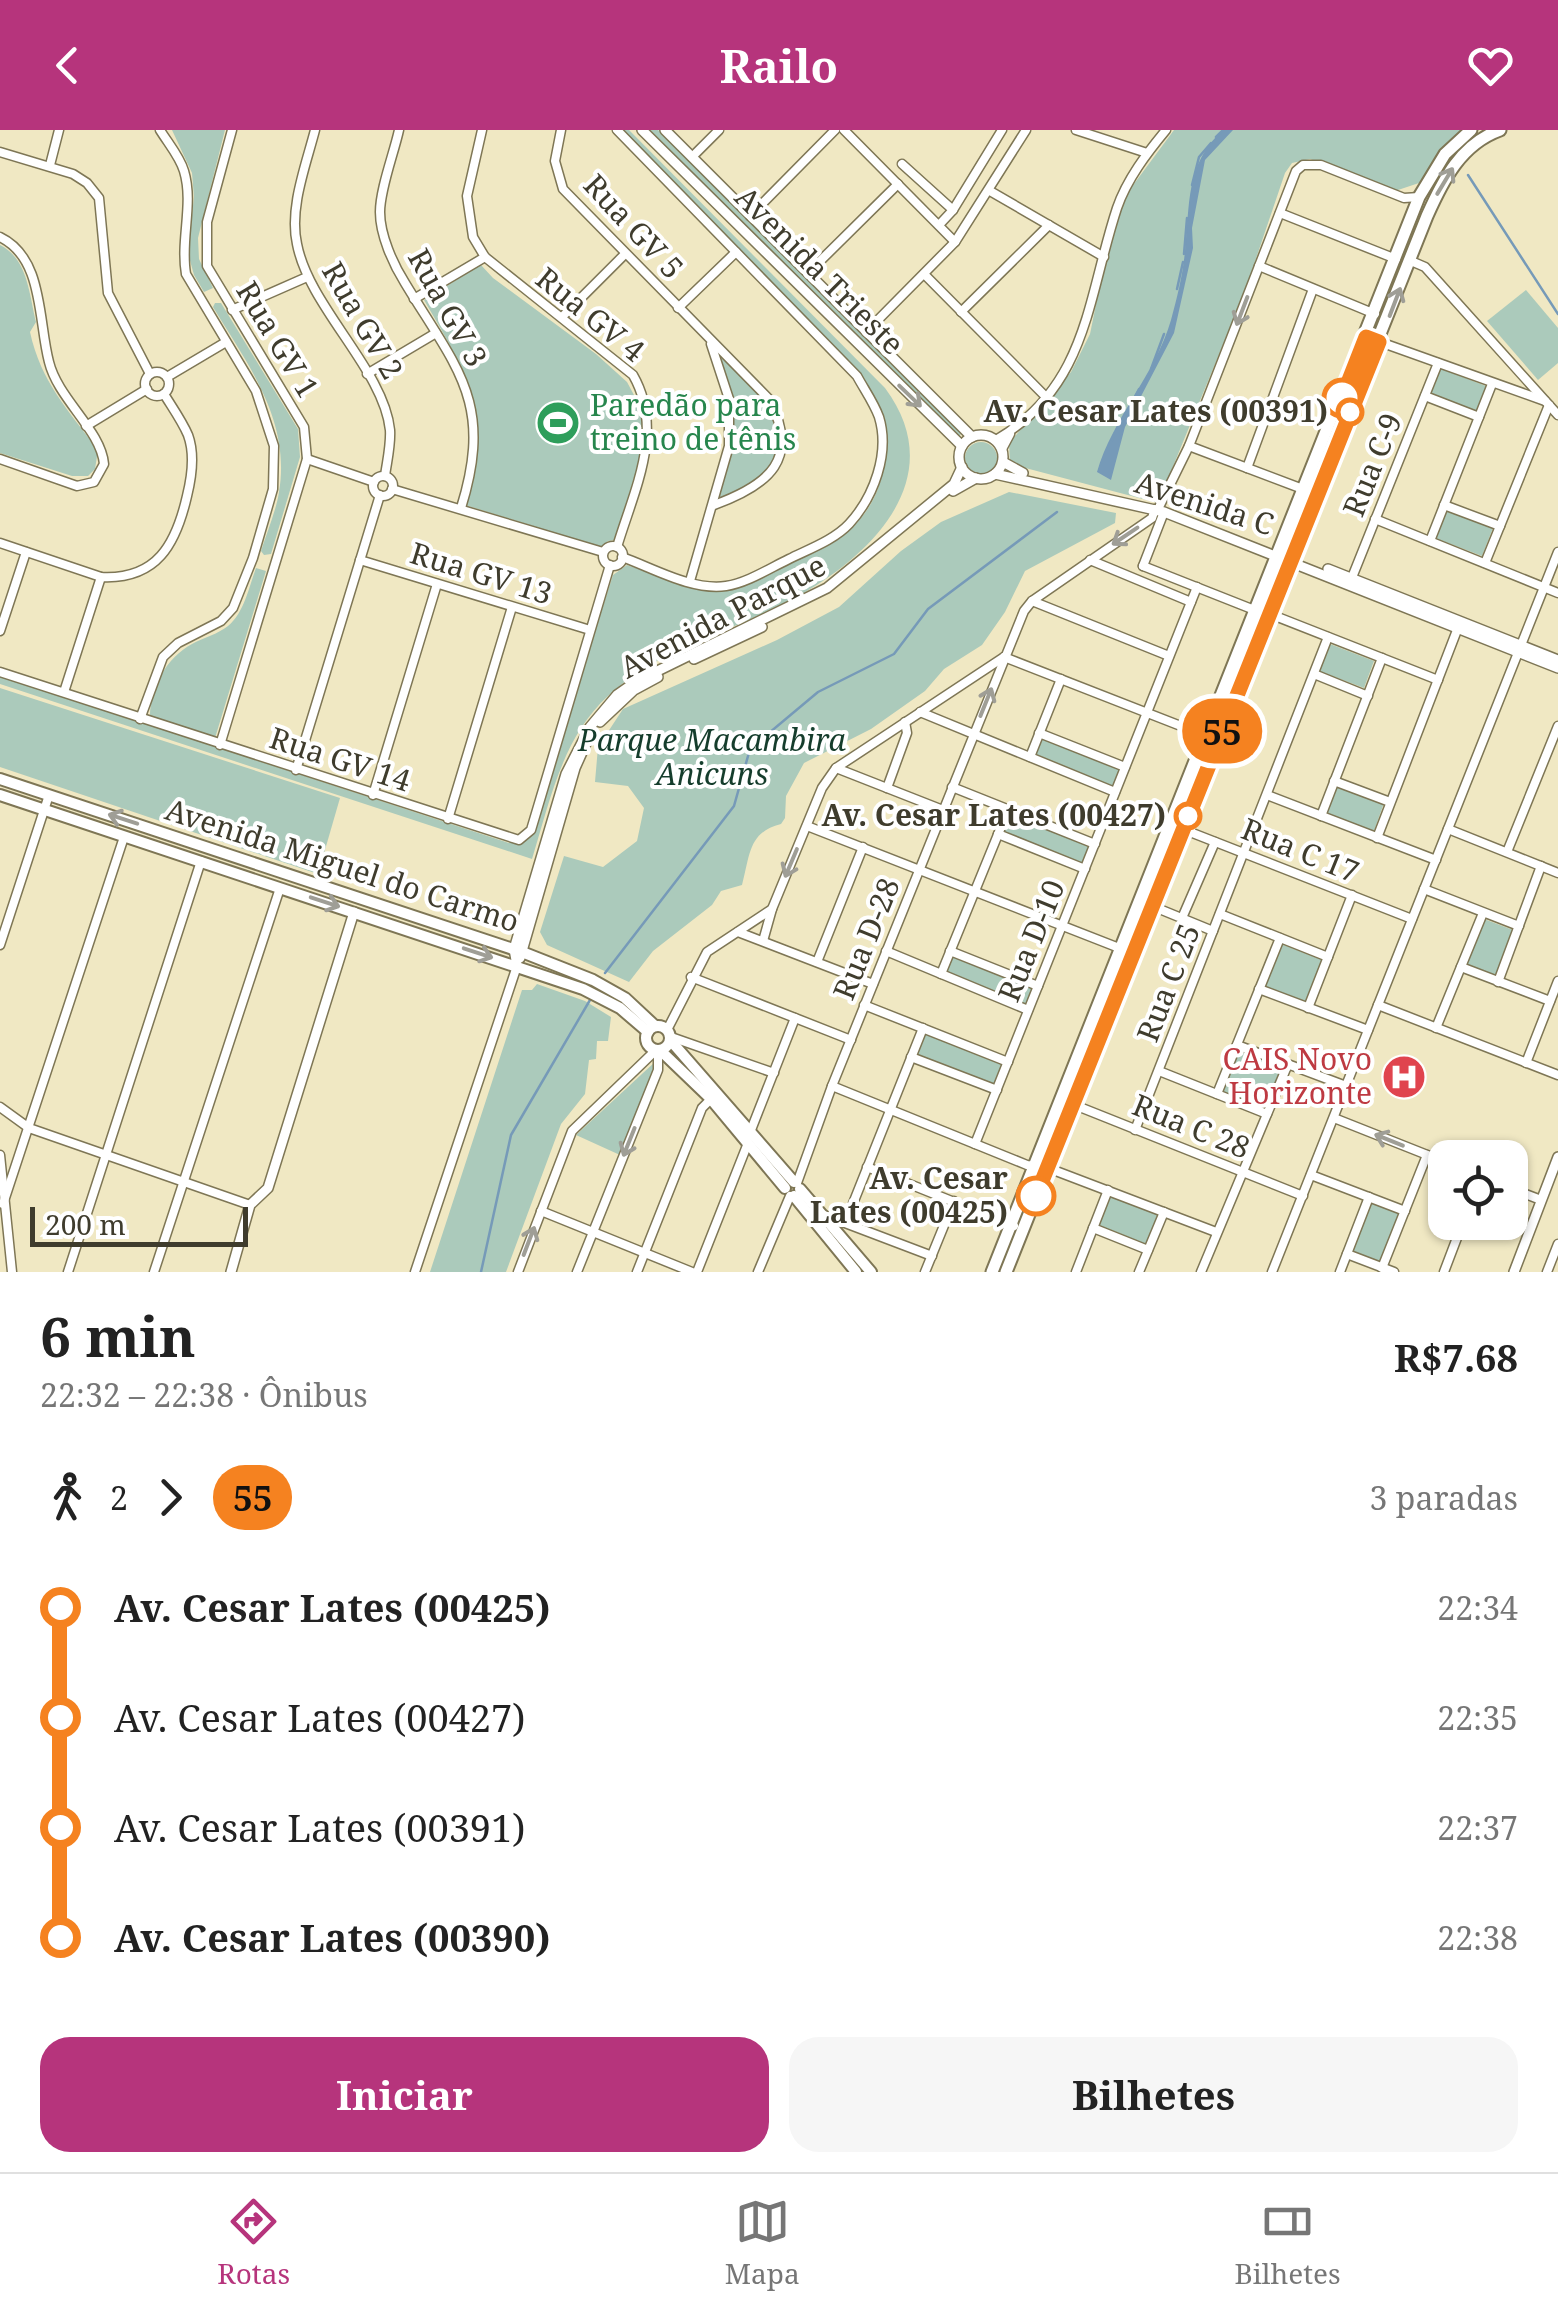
<!DOCTYPE html>
<html lang="pt">
<meta charset="utf-8">
<style>
:root{--surface:#fff;--page:#f6f6f6;--text:#222;--muted:#767676;--line:#e0e0e0;--accent:#b6347c}
body{margin:0;font-family:"Noto Serif",serif;background:var(--page);color:var(--text);height:100vh;display:flex;flex-direction:column;font-size:38px;white-space:nowrap}
*{box-sizing:border-box;margin:0}
p{font-size:32px;color:var(--muted)}
.icon{flex:none;width:55px;height:55px;fill:none;stroke:currentColor;stroke-width:2;stroke-linecap:round;stroke-linejoin:round}
.map{position:relative;height:1142px;overflow:hidden}
.panel{display:flex;flex-direction:column;background:var(--surface);flex:1}
.panel>*{flex:none}
.badge{padding:0 20px;border-radius:32px;font-size:35px;line-height:65px}
.tools{position:absolute;left:1428px;top:1010px;display:grid;gap:20px}
.tools a{display:grid;place-items:center;width:100px;height:100px;border-radius:20px;background:var(--surface);box-shadow:0 2px 8px #0004;font-size:50px}
.scale{position:absolute;left:30px;bottom:25px;width:218px;box-sizing:border-box;padding-left:10px;border:5px solid #3f3c2d;border-top:0;font-size:28px;line-height:35px;white-space:nowrap;color:#3f3c2d;-webkit-text-stroke:8px #fff;paint-order:stroke}
.map>.badge{position:absolute;translate:-50% -50%;box-shadow:0 0 0 5px #fff}
.legs{display:flex;align-items:center;gap:15px;height:110px;padding:0 40px;font-size:32px}
.legs p{margin-inline-start:auto}
.summary{display:flex;align-items:center;justify-content:space-between;height:170px;padding:0 40px}
h1{font-size:55px;font-weight:700;line-height:75px}
.action{display:flex;gap:20px;margin-top:auto;padding:20px 40px}
.action a{flex:1;height:115px;border-radius:30px;background:var(--accent);color:#fff;font-size:40px;font-weight:700;line-height:115px;text-align:center}
.action a+a{background:var(--page);color:var(--text)}
ul{padding:0 40px;list-style:none}
li{display:flex;align-items:center;gap:35px;height:110px;font-size:38px}
li i{display:grid;place-items:center;width:15px;height:100%;margin:0 12px;background:currentColor}
li i::after{content:'';width:25px;height:25px;margin:-12px;border:8px solid;border-radius:50%;background:var(--surface)}
li p{margin-inline-start:auto}
li:first-child i{background:linear-gradient(#0000 50%,currentColor 0)}
li:last-child i{background:linear-gradient(currentColor 50%,#0000 0)}
header{display:flex;justify-content:space-between;align-items:center;height:130px;padding:0 40px;background:var(--accent);color:#fff;font-size:45px;font-weight:700}
.menu{display:flex;justify-content:space-around;align-items:center;height:140px;border-top:2px solid var(--line);background:var(--surface);font-size:28px;color:var(--muted)}
.menu a{display:grid;justify-items:center;gap:5px}
.menu .current{color:var(--accent)}
.map>svg:first-child{display:block}
.green{fill:#abcabb}
.water{fill:#769ab8}
.lines{fill:none;stroke-linecap:round;stroke-linejoin:round}
.stream{stroke:#769ab8;stroke-width:2.5}
.minor-casing{stroke:#7e7655;stroke-width:11}
.tertiary-casing{stroke:#7e7655;stroke-width:12}
.secondary-casing{stroke:#7e7655;stroke-width:14}
.primary-casing{stroke:#7e7655;stroke-width:15}
.minor{stroke:#fff;stroke-width:8}
.tertiary{stroke:#fff;stroke-width:9}
.secondary{stroke:#fff;stroke-width:10}
.primary{stroke:#fff;stroke-width:11}
.oneway{stroke:#9f9e96}
.line-1-casing{stroke:#fff;stroke-width:22}
.line-1{stroke:#f58220;stroke-width:15}
.stop-1-dot{fill:#fff;stroke:#f58220;stroke-width:5}
.labels{text-anchor:middle;stroke-width:8;stroke-linejoin:round;paint-order:stroke}
.street-label{font-size:30px;fill:#3f3c2d;stroke:#fff}
.leisure-label{font-size:30px;fill:#27864d;stroke:#fff;text-anchor:start}
.stop-label{font-size:30px;font-weight:bold;fill:#3f3c2d;stroke:#fff;text-anchor:end}
.park-label{font-size:30px;font-style:italic;fill:#153d2c;stroke:#fff}
.health-label{font-size:30px;fill:#be3a42;stroke:#fff;text-anchor:end}
</style>
<header><svg class="icon" aria-label="back" viewBox="0 0 24 24"><path d="M15 5l-7 7 7 7"/></svg>Railo<svg class="icon" aria-label="heart" viewBox="0 0 24 24"><path d="M12 20l-8-8c-3-5 5-10 8-4 3-6 11-1 8 4z"/></svg></header>
<div class="map">
<svg width="1558" height="1142" viewBox="0 0 1558 1142">
<rect width="100%" height="100%" fill="#f0e8c3"/>
<g class="green">
<path d="M172,0h53l-27,108 1,21 14,29 -9,4 -10,-17 -6,-22 6,-56 -2,-24z"/>
<path d="M620,0h9l256,258c64,86 -7,162 -83,206 -62,36 -141,52 -194,102 -46,42 -58,105 -76,163l-532,-175v-8l509,167 19,-4 85,-264 14,-10c30,10 64,26 96,25 22,-1 44,-16 64,-25 18,-9 38,-16 54,-28 55,-41 55,-112 17,-164z"/>
<path d="M650,0h8l304,303 -4,4z"/>
<path d="M1174,0h288l-43,53 -24,8 -85,-32 -18,4 -7,10 -40,118 -87,212 -148,-39 -1,-21 62,-71 19,-38 16,-79 19,-59z"/>
<path d="M0,115c28,14 29,49 36,77l-6,10c11,50 38,78 68,118l-3,19 -7,7h-16l-72,-23z"/>
<path d="M481,135l12,13 103,76 31,28 15,28 3,32 -30,98 -7,1 -7,6 -136,-42c29,-88 3,-130 -41,-205z"/>
<path d="M1526,160l32,38v35l-20,17 -51,-59z"/>
<path d="M215,173h6l77,126 2,28 -29,97 -7,1 -3,-4c6,-19 15,-40 18,-59 12,-72 -31,-127 -66,-185z"/>
<path d="M715,219c28,27 75,59 62,103 -3,12 -5,18 -15,26 -12,9 -28,20 -43,19 19,-64 17,-86 -4,-148z"/>
<path d="M1439,238l47,18 -10,26 -46,-18z"/>
<circle cx="981" cy="328" r="16"/>
<path d="M1009,362l107,21 -1,10 -90,48 -20,41 -23,33 -38,24 -19,22 -54,38 -67,34 -18,33 -1,22 -4,6c-33,8 -31,32 -39,61l-21,6 -9,14 -59,46 -24,31 -82,-37 -7,-13 24,-76 39,11 34,-26 7,-33 -16,-22 -33,-4 3,-35 25,-38 154,-69 62,-33 62,-56 40,-29z"/>
<path d="M1446,379l47,19 -11,28 -47,-18z"/>
<path d="M256,438l10,3 -51,167 -65,-21c0,-29 16,-59 42,-73 11,-6 26,-10 36,-18 16,-13 21,-39 28,-58z"/>
<path d="M1330,514l44,17 -10,27 -45,-17z"/>
<path d="M0,558l340,110 -22,76 -318,-107z"/>
<path d="M1041,605l82,33 -9,22 -81,-32z"/>
<path d="M1336,656l48,17 -10,28 -48,-17z"/>
<path d="M1009,682l84,32 -9,23 -83,-33z"/>
<path d="M1484,789l29,11 -18,46 -29,-11z"/>
<path d="M1281,814l41,16 -17,42 -41,-16z"/>
<path d="M952,822l84,35 -9,22 -84,-36z"/>
<path d="M537,854l48,17 26,16 -3,24h-11l-1,18 -7,1 -4,34 -24,30 -55,148h-76l92,-282h10z"/>
<path d="M924,901l81,32 -10,23 -80,-31z"/>
<path d="M1239,920l43,17 -16,41 -44,-17z"/>
<path d="M656,931l-36,94 -44,-20z"/>
<path d="M1110,1065l48,19 -12,30 -48,-19z"/>
<path d="M1370,1072l30,11 -19,50 -30,-12z"/>
</g>
<path class="water" d="M1223,0h10l-28,30 -13,68 1,20 -19,85 -49,94 -14,53 -14,-8c15,-53 58,-97 74,-152 6,-22 12,-46 14,-69 5,-46 0,-87 38,-121z"/>
<g class="lines">
<g class="stream">
<path d="M1216,7l7,-7"/>
<path d="M1468,45l90,139"/>
<path d="M1192,55l7,-28 12,-14"/>
<path d="M1184,124l3,-36"/>
<path d="M1177,159l6,-27"/>
<path d="M1151,239l13,-35"/>
<path d="M1112,310l27,-51"/>
<path d="M605,843l129,-167 16,-57 68,-57 76,-38 34,-45 129,-97"/>
<path d="M481,1142l30,-137 79,-135"/>
</g>
<defs>
<g id="minor">
<path d="M315,0c-9,35 -26,78 -18,114 12,63 87,126 93,186 1,15 -3,31 -5,46"/>
<path d="M399,0c-5,23 -19,59 -19,82 0,23 13,52 25,71 52,86 89,119 56,225"/>
<path d="M482,0l-15,66 6,41 12,20 148,118c32,56 1,115 -16,172"/>
<path d="M561,0l-6,31 8,28 206,210c32,60 0,86 -55,106"/>
<path d="M617,0l240,246c7,13 17,27 22,41 11,36 -5,80 -30,107 -15,16 -40,25 -60,35 -19,9 -42,24 -63,27 -34,5 -73,-18 -104,-29"/>
<path d="M844,0l111,112"/>
<path d="M1076,0l71,23"/>
<path d="M0,22l73,22 14,9 12,15 9,95 42,81"/>
<path d="M692,27l27,-27"/>
<path d="M902,34l51,46"/>
<path d="M50,35l9,-35"/>
<path d="M990,61l114,66"/>
<path d="M1280,83l116,46"/>
<path d="M750,86l85,-86"/>
<path d="M939,95l14,-15 49,-80"/>
<path d="M0,107c44,21 38,84 49,125 9,37 52,68 55,102l-10,18 -17,4 -77,-27"/>
<path d="M1411,131l14,6 133,148"/>
<path d="M1259,136l116,48"/>
<path d="M808,143l90,-89"/>
<path d="M924,144l123,124"/>
<path d="M414,169l71,-42"/>
<path d="M678,178l58,-56"/>
<path d="M232,180l75,-33"/>
<path d="M961,182l88,-87"/>
<path d="M562,187l63,-63"/>
<path d="M866,202l89,-90 71,-112"/>
<path d="M1366,207l179,64"/>
<circle cx="157" cy="254" r="12"/>
<path d="M367,244l69,-41"/>
<path d="M167,247l59,-35"/>
<path d="M1425,266l54,21"/>
<path d="M86,296l61,-37"/>
<path d="M996,310c92,-54 91,-141 121,-232 10,-29 30,-55 49,-78"/>
<path d="M1189,316l127,48"/>
<path d="M1002,319l8,-15"/>
<path d="M307,329l67,23"/>
<path d="M1247,338l66,-179"/>
<circle cx="383" cy="356" r="10"/>
<path d="M392,359l211,63"/>
<path d="M1160,375l29,-59 107,-275 7,-6h18l83,33 15,-1"/>
<path d="M1444,375l56,21"/>
<path d="M1375,389l183,74"/>
<path d="M1430,411l62,-157"/>
<path d="M0,413l101,34c56,3 75,-33 86,-81 5,-20 8,-42 1,-61 -6,-14 -16,-28 -24,-41"/>
<circle cx="613" cy="426" r="10"/>
<path d="M360,430l230,70"/>
<path d="M1090,430l101,42"/>
<path d="M1485,433l64,-158"/>
<path d="M1143,436l114,45"/>
<path d="M1143,436l21,-54"/>
<path d="M1351,450l87,-217"/>
<path d="M690,451l39,-135v-47l-18,-55"/>
<path d="M1032,471l137,55"/>
<path d="M1270,484l168,66"/>
<path d="M0,501l26,-79"/>
<path d="M1004,527l205,80"/>
<path d="M0,542l519,168 12,-10 79,-265"/>
<path d="M1314,544l54,22"/>
<path d="M64,562l37,-115"/>
<path d="M920,582l195,80"/>
<path d="M140,589l23,-62 15,-14 43,-22 12,-13 20,-50 20,-69 1,-43 -18,-55 -70,-117c-6,-34 8,-70 -2,-103 -4,-14 -16,-28 -24,-41"/>
<path d="M1039,603l86,34"/>
<path d="M220,615l87,-286 -3,-32 -97,-161v-44l25,-92"/>
<path d="M1030,627l31,-78"/>
<path d="M836,638l107,42"/>
<path d="M296,640l84,-275"/>
<path d="M1334,651l56,21"/>
<path d="M952,657l143,57"/>
<path d="M887,658l20,-55 -2,-11"/>
<path d="M373,665l64,-211"/>
<path d="M1267,665l169,65"/>
<path d="M1321,686l61,-158"/>
<path d="M448,689l64,-212"/>
<path d="M1172,695l240,94"/>
<path d="M807,696l325,127"/>
<path d="M1448,699l110,44"/>
<path d="M998,704l87,35"/>
<path d="M1377,708l82,-213"/>
<path d="M1507,722l51,-126"/>
<path d="M1424,759l95,37"/>
<path d="M1152,776l61,25"/>
<path d="M1220,784l108,43"/>
<path d="M1182,788l33,-76"/>
<path d="M738,802l135,52"/>
<path d="M763,811l9,-32"/>
<path d="M0,815l49,-150"/>
<path d="M886,821l142,59"/>
<path d="M950,821l88,35"/>
<path d="M817,832l46,-115"/>
<path d="M1461,837l89,34"/>
<path d="M941,844l67,-164"/>
<path d="M691,847l160,63"/>
<path d="M1498,852l43,-116"/>
<path d="M1259,859l109,41"/>
<path d="M864,875l144,57"/>
<path d="M1378,875l180,70"/>
<path d="M1308,878l44,-113"/>
<path d="M1436,898l47,-115"/>
<path d="M667,900l40,-78 65,-43 50,-121 14,-20 168,-111"/>
<path d="M671,907l103,36"/>
<path d="M1237,915l109,41"/>
<path d="M911,927l86,33"/>
<path d="M1526,933l32,-82"/>
<path d="M1159,941l108,43"/>
<path d="M832,956l195,79 21,3 168,64"/>
<path d="M1217,964l63,-156"/>
<path d="M1062,970l241,96"/>
<path d="M0,977l29,21 221,77"/>
<path d="M1334,988l111,44"/>
<path d="M751,1000l44,-112"/>
<path d="M1135,1000l193,-493"/>
<path d="M975,1014l222,-557"/>
<path d="M0,1025l12,117"/>
<path d="M867,1037l147,59"/>
<path d="M1311,1045l94,36"/>
<path d="M797,1053l35,-97 192,-475 8,-10 120,-83 3,-9"/>
<path d="M1510,1058l31,12"/>
<path d="M3,1074l121,-367"/>
<path d="M541,1081l151,61"/>
<path d="M824,1085l108,41"/>
<path d="M846,1091l77,-193"/>
<path d="M1093,1098l55,22"/>
<path d="M1347,1124l47,18"/>
<path d="M1382,1138l45,-113"/>
<path d="M68,1142l133,-411"/>
<path d="M154,1142l126,-384"/>
<path d="M415,1142l102,-306"/>
<path d="M518,1142l54,-141 83,-80"/>
<path d="M577,1142l81,-202v-19"/>
<path d="M637,1142l65,-164 9,-9"/>
<path d="M697,1142l51,-129"/>
<path d="M758,1142l32,-76"/>
<path d="M925,1142l29,-71"/>
<path d="M1076,1142l32,-82"/>
<path d="M1139,1142l25,-60"/>
<path d="M1201,1142l87,-208"/>
<path d="M1272,1142l286,-720"/>
<path d="M1340,1142l29,-75"/>
<path d="M1444,1142l19,-50"/>
<path d="M1547,1142l11,-28"/>
</g>
<g id="tertiary">
<path d="M642,0l320,316"/>
<path d="M665,0l307,307"/>
<circle cx="981" cy="327" r="22"/>
<path d="M1003,332l20,11"/>
<path d="M995,344l169,38 394,156"/>
<path d="M953,361l23,-13"/>
<path d="M1328,439l230,91"/>
<path d="M694,529l68,-32"/>
<path d="M600,592l34,-32 24,-13"/>
<path d="M520,828l55,-190 13,-29"/>
<path d="M517,836l-3,-17 52,-175 24,-47 27,-32 20,-14 190,-93 127,-104 8,-17"/>
<path d="M231,1142l19,-67 18,-17 86,-276"/>
<path d="M1514,1142l44,-115"/>
</g>
<g id="secondary">
<path d="M0,649l522,173 71,28 32,18 30,28"/>
<path d="M0,665l583,194 37,19 28,24"/>
<circle cx="658" cy="908" r="12"/>
<path d="M671,911l123,141"/>
<path d="M661,921l50,48 74,89"/>
<path d="M800,1059l71,83"/>
<path d="M794,1066l62,76"/>
</g>
<g id="primary">
<path d="M992,1142l427,-1075 26,-43 26,-24"/>
<path d="M1006,1142l421,-1056c16,-36 34,-72 73,-86"/>
</g>
</defs>
<use href="#minor" class="minor-casing"/>
<use href="#tertiary" class="tertiary-casing"/>
<use href="#secondary" class="secondary-casing"/>
<use href="#primary" class="primary-casing"/>
<use href="#minor" class="minor"/>
<use href="#tertiary" class="tertiary"/>
<use href="#secondary" class="secondary"/>
<use href="#primary" class="primary"/>
</g>
<defs><path id="oneway-shaft" d="M-6 0H5M1.5-3L5.5 0L1.5 3" fill="none" stroke-width="1.6" stroke-linecap="round" stroke-linejoin="round" transform="scale(2.5)"/></defs>
<g class="oneway">
<use href="#oneway-shaft" transform="translate(1445 51) rotate(-59)"/>
<use href="#oneway-shaft" transform="translate(1395 172) rotate(-69)"/>
<use href="#oneway-shaft" transform="translate(1242 181) rotate(111)"/>
<use href="#oneway-shaft" transform="translate(910 266) rotate(44)"/>
<use href="#oneway-shaft" transform="translate(1125 406) rotate(146)"/>
<use href="#oneway-shaft" transform="translate(986 572) rotate(-68)"/>
<use href="#oneway-shaft" transform="translate(123 689) rotate(-162)"/>
<use href="#oneway-shaft" transform="translate(791 733) rotate(113)"/>
<use href="#oneway-shaft" transform="translate(325 772) rotate(18)"/>
<use href="#oneway-shaft" transform="translate(478 823) rotate(18)"/>
<use href="#oneway-shaft" transform="translate(1389 1010) rotate(-158)"/>
<use href="#oneway-shaft" transform="translate(629 1012) rotate(112)"/>
<use href="#oneway-shaft" transform="translate(529 1111) rotate(-69)"/>
</g>
<g class="lines">
<defs>
<path id="line-1" d="M1036,1066l343,-854 -13,-5 -24,61"/>
</defs>
<use href="#line-1" class="line-1-casing"/>
<use href="#line-1" class="line-1"/>
</g>
<defs>
<symbol id="stadium-disc" viewBox="-11 -11 22 22"><circle r="9.5" fill="#2e9e5b" stroke="#fff"/><path d="M0-5a6.5 5 0 1 0 0 10a6.5 5 0 1 0 0-10ZM-3.5-1.8h7v3.6h-7Z" fill="#fff"/></symbol>
<symbol id="hospital-disc" viewBox="-11 -11 22 22"><circle r="9.5" fill="#e0444e" stroke="#fff"/><path d="M-5-5h3v3.5h4V-5h3V5h-3V1.5h-4V5h-3Z" fill="#fff"/></symbol>
</defs>
<g fill-rule="evenodd">
<use href="#stadium-disc" x="533" y="268" width="50" height="50"/>
<use href="#hospital-disc" x="1379" y="922" width="50" height="50"/>
</g>
<g class="stop-1-dot">
<circle cx="1342" cy="268" r="18"/>
<circle cx="1350" cy="282" r="12"/>
<circle cx="1188" cy="686" r="12"/>
<circle cx="1036" cy="1066" r="18"/>
</g>
<g class="labels">
<g class="street-label">
<text transform="translate(633 97) rotate(47)" y="10">Rua GV 5</text>
<text transform="translate(819 141) rotate(45)" y="10">Avenida Trieste</text>
<text transform="translate(447 178) rotate(61)" y="10">Rua GV 3</text>
<text transform="translate(590 185) rotate(39)" y="10">Rua GV 4</text>
<text transform="translate(362 191) rotate(60)" y="10">Rua GV 2</text>
<text transform="translate(277 210) rotate(59)" y="10">Rua GV 1</text>
<text transform="translate(1373 335) rotate(-68)" y="10">Rua C-9</text>
<text transform="translate(1204 374) rotate(18)" y="10">Avenida C</text>
<text transform="translate(481 444) rotate(17)" y="10">Rua GV 13</text>
<text transform="translate(723 487) rotate(-28)" y="10">Avenida Parque</text>
<text transform="translate(340 630) rotate(18)" y="10">Rua GV 14</text>
<text transform="translate(1300 721) rotate(22)" y="10">Rua C 17</text>
<text transform="translate(342 736) rotate(18)" y="10">Avenida Miguel do Carmo</text>
<text transform="translate(867 809) rotate(-68)" y="10">Rua D-28</text>
<text transform="translate(1032 811) rotate(-68)" y="10">Rua D-10</text>
<text transform="translate(1169 853) rotate(-69)" y="10">Rua C 25</text>
<text transform="translate(1191 997) rotate(22)" y="10">Rua C 28</text>
</g>
<g class="leisure-label">
<text x="590" y="286">Paredão para<tspan x="590" dy="34">treino de tênis</tspan></text>
</g>
<g class="stop-label">
<text x="1328" y="292">Av. Cesar Lates (00391)</text>
<text x="1166" y="696">Av. Cesar Lates (00427)</text>
<text x="1008" y="1059">Av. Cesar<tspan x="1008" dy="34">Lates (00425)</tspan></text>
</g>
<g class="park-label">
<text x="712" y="621">Parque Macambira<tspan x="712" dy="34">Anicuns</tspan></text>
</g>
<g class="health-label">
<text x="1372" y="940">CAIS Novo<tspan x="1372" dy="34">Horizonte</tspan></text>
</g>
</g>
</svg>
<div class="tools">
<a><svg class="icon" aria-label="locate" viewBox="0 0 24 24"><circle cx="12" cy="12" r="6"/><path d="M12 2v4M12 18v4M2 12h4M18 12h4"/></svg></a>
</div>
<div class="scale">200 m</div>
<b class="badge" style="left:1222px;top:601px;background:#f58220;color:#111">55</b>
</div>
<section class="panel">
<div class="summary"><div><h1>6 min</h1><p>22:32 – 22:38 · Ônibus</p></div><b>R$7.68</b></div>
<div class="legs"><svg class="icon" aria-label="walk" viewBox="0 0 24 24"><circle cx="13" cy="4" r="2"/><path d="M13 8l-2 6 4 7M11 14l-3 7M7 12l3-4h3l4 4"/></svg>2<svg class="icon" aria-label="forward" viewBox="0 0 24 24"><path d="M9 5l7 7-7 7"/></svg><b class="badge" style="background:#f58220;color:#111">55</b><p>3 paradas</p></div>
<ul>
<li><i style="color:#f58220"></i><b>Av. Cesar Lates (00425)</b><p>22:34</p></li>
<li><i style="color:#f58220"></i><span>Av. Cesar Lates (00427)</span><p>22:35</p></li>
<li><i style="color:#f58220"></i><span>Av. Cesar Lates (00391)</span><p>22:37</p></li>
<li><i style="color:#f58220"></i><b>Av. Cesar Lates (00390)</b><p>22:38</p></li>
</ul>
<div class="action"><a>Iniciar</a><a>Bilhetes</a></div>
</section>
<nav class="menu">
<a class="current"><svg class="icon" aria-label="directions" viewBox="0 0 24 24"><path d="M12 3l9 9-9 9-9-9zM9 14v-3h6M13 9l2 2-2 2"/></svg>Rotas</a>
<a><svg class="icon" aria-label="map" viewBox="0 0 24 24"><path d="M3 6l6-2 6 2 6-2v14l-6 2-6-2-6 2zM9 4v14M15 6v14"/></svg>Mapa</a>
<a><svg class="icon" aria-label="tickets" viewBox="0 0 24 24"><path d="M3 7h18v10H3zM15 7v10"/></svg>Bilhetes</a>
</nav>
